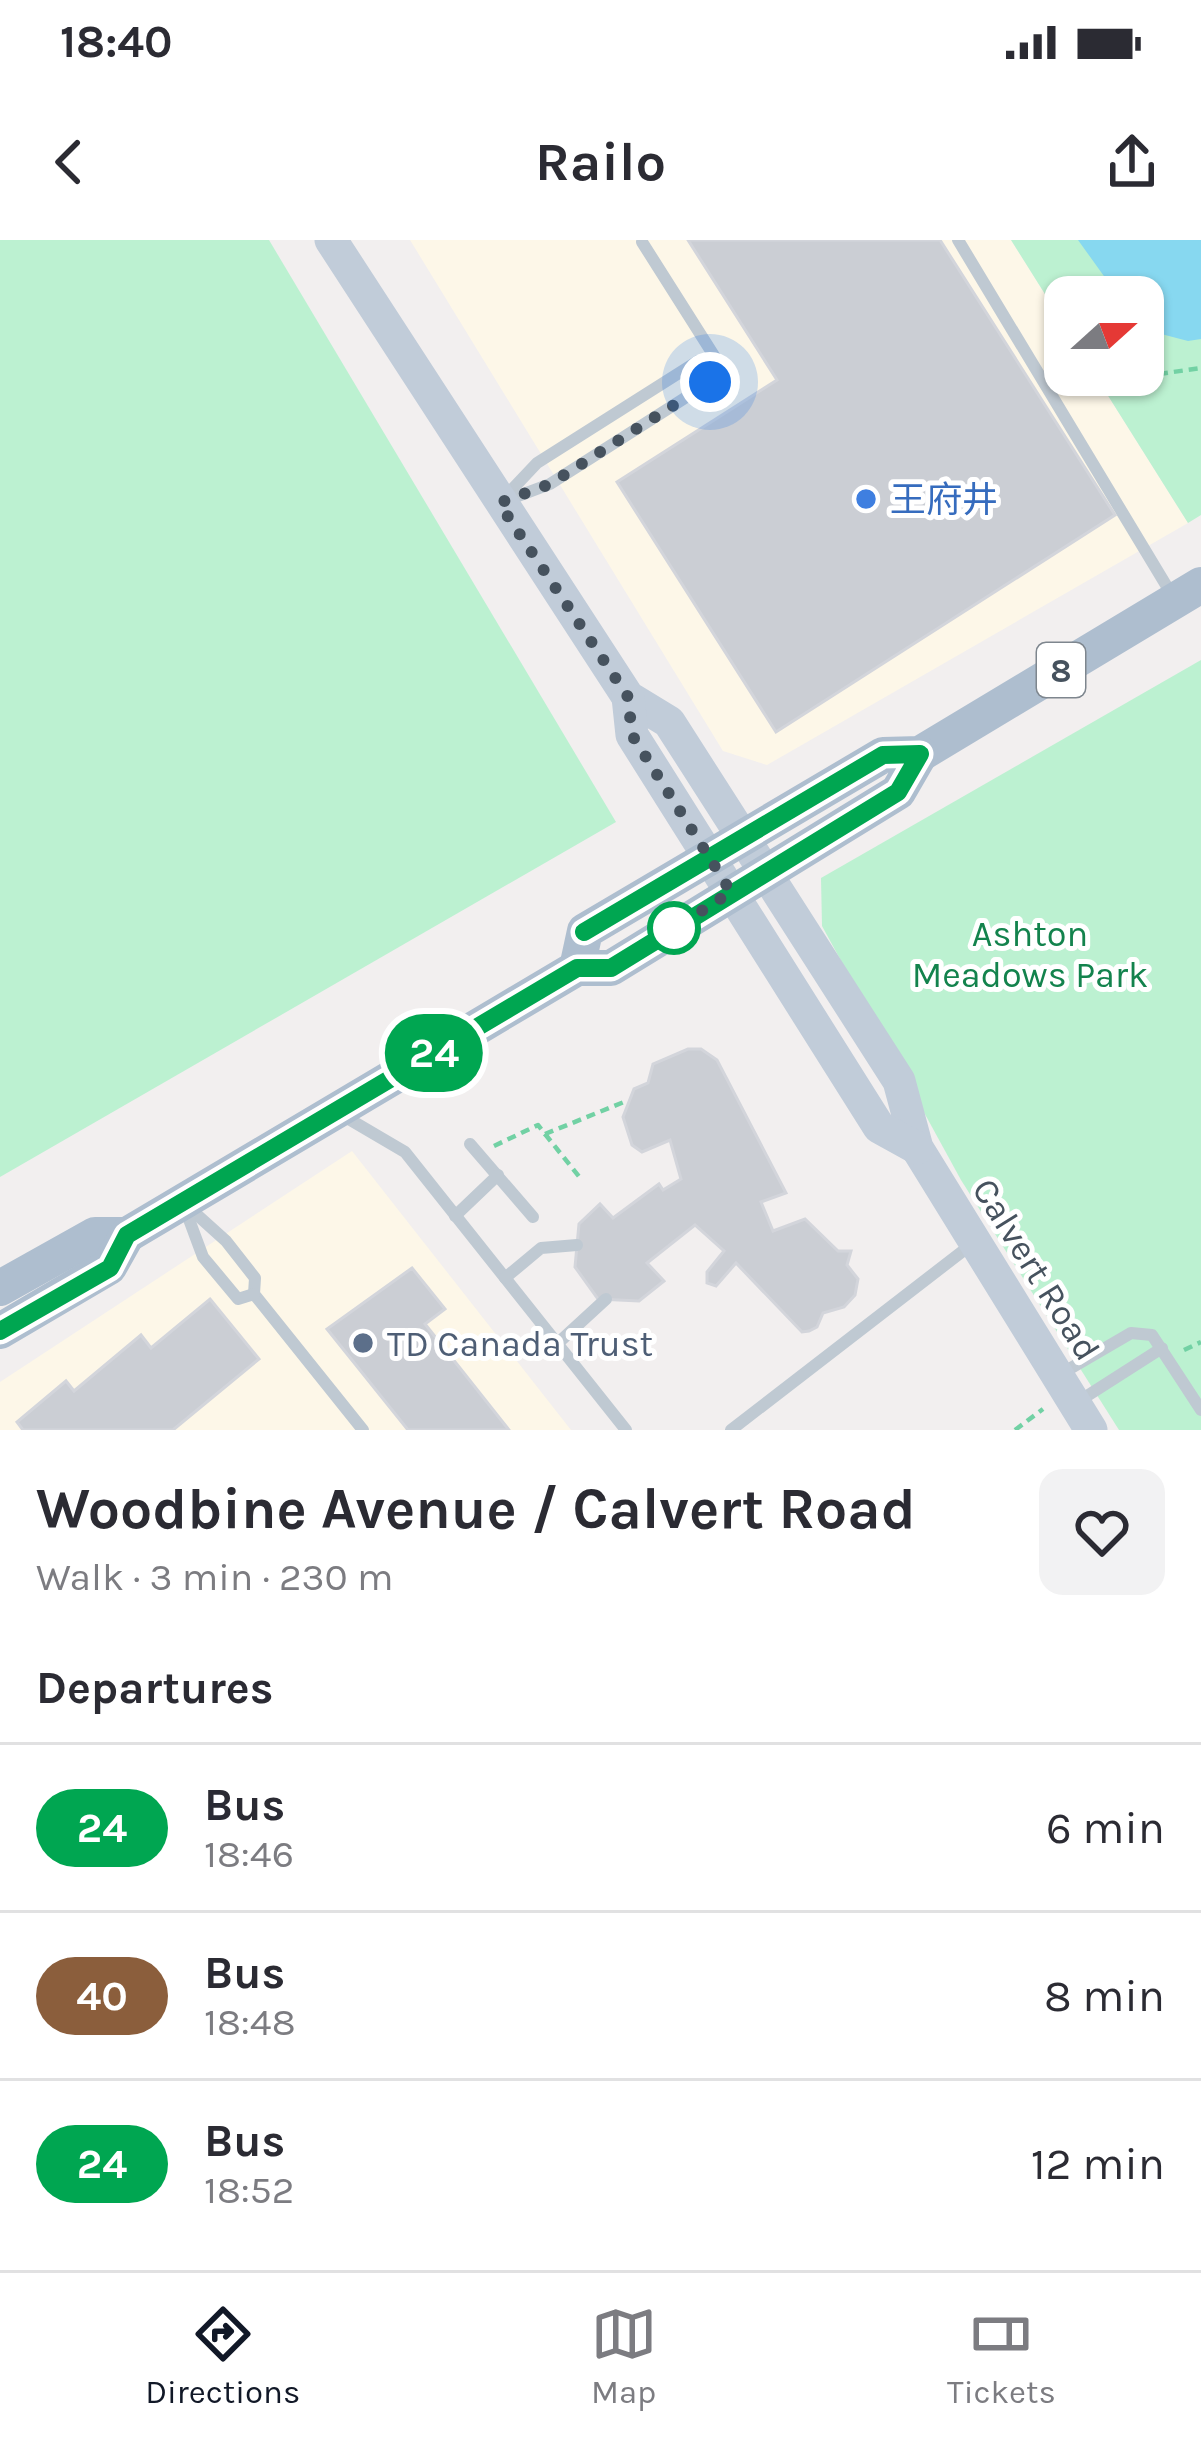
<!DOCTYPE html>
<meta charset="utf-8">
<style>
:root{--surface:#fff;--page:#f2f2f3;--text:#2b2b33;--muted:#7c7c81;--line:#e1e1e2;--accent:#111827}
body{margin:0;font-family:Karla,"Noto Sans SC",sans-serif;background:var(--page);color:var(--text);height:100vh;display:flex;flex-direction:column;font-size:45px;white-space:nowrap}
*{box-sizing:border-box;margin:0}
p{font-size:39px;color:var(--muted)}
.icon{flex:none;width:66px;height:66px;fill:none;stroke:currentColor;stroke-width:2;stroke-linecap:round;stroke-linejoin:round}
.map{position:relative;height:1190px;overflow:hidden}
.panel{display:flex;flex-direction:column;background:var(--surface);flex:1}
.panel>*{flex:none}
.badge{padding:0 24px;border-radius:39px;font-size:42px;line-height:78px}
.needle{width:78px;rotate:69deg}
.controls{position:absolute;left:1044px;top:36px;display:grid;gap:24px}
.controls a{display:grid;place-items:center;width:120px;height:120px;border-radius:24px;background:var(--surface);box-shadow:0 3px 9px #0004;font-size:60px}
.you{position:absolute;width:60px;height:60px;margin:-30px;border:9px solid #fff;border-radius:50%;background:#1a73e8;box-shadow:0 0 0 18px #1a73e833}
.map>.badge{position:absolute;translate:-50% -50%;box-shadow:0 0 0 6px #fff}
h2{padding:0 36px;font-size:45px;line-height:108px}
.round{display:grid;place-items:center;flex:none;width:126px;height:126px;border-radius:24px;background:var(--page)}
.headline{display:flex;align-items:center;justify-content:space-between;height:204px;padding:0 36px}
h1{font-size:57px;font-weight:700;line-height:90px}
ul{padding:0;list-style:none}
li{display:flex;align-items:center;gap:36px;height:168px;padding:0 36px;border-top:3px solid var(--line)}
li div{flex:1}
li b{display:block;font-size:45px}
li em{font-style:normal}
li .badge{min-width:132px;font-weight:700;text-align:center}
.status{display:flex;justify-content:space-between;align-items:center;height:84px;padding:0 60px;background:var(--surface);direction:ltr}
.status svg{height:33px;fill:currentColor}
header{display:flex;justify-content:space-between;align-items:center;height:156px;padding:0 36px;background:var(--surface);font-size:54px;font-weight:700}
.tabs{display:flex;justify-content:space-around;align-items:center;height:168px;border-top:3px solid var(--line);background:var(--surface);font-size:33px;color:var(--muted)}
.tabs a{display:grid;justify-items:center;gap:6px}
.tabs .current{color:var(--accent)}
.map>svg:first-child{display:block}
.commercial{fill:#fdf7e8}
.green{fill:#bcf1d1}
.water{fill:#87d8f0}
.building{fill:#cbced4;stroke:#d3d5db;stroke-width:3}
.lines{fill:none;stroke-linecap:round;stroke-linejoin:round}
.path{stroke:#72d1a4;stroke-width:4.5;stroke-dasharray:9 6;stroke-linecap:butt}
.lane{stroke:#bfc9d2;stroke-width:12}
.secondary{stroke:#c1ccd9;stroke-width:33}
.primary{stroke:#aebecf;stroke-width:36}
.line-casing{stroke:#fff;stroke-width:27}
.line{stroke:#00a651;stroke-width:18}
.walk{stroke:#46525e;stroke-width:12;stroke-dasharray:0 21.6}
.shop-dot{fill:#3f7fe0;stroke:#fff;stroke-width:4.5}
.stop-dot{fill:#fff;stroke:#00a651;stroke-width:6}
.service-dot{fill:#5c6f8a;stroke:#fff;stroke-width:4.5}
.labels{text-anchor:middle;stroke-width:10;stroke-linejoin:round;paint-order:stroke}
.shield{fill:#fff;stroke:#7e868e;stroke-width:3}
.shield-label{font-size:33px;font-weight:bold;fill:#46525e}
.shop-label{font-size:36px;fill:#366cbe;stroke:#fff;text-anchor:start}
.park-label{font-size:36px;fill:#13834d;stroke:#fff}
.street-label{font-size:36px;fill:#46525e;stroke:#fff}
.service-label{font-size:36px;fill:#4e5e75;stroke:#fff;text-anchor:start}
</style>
<div class="status"><b>18:40</b><svg viewBox="0 0 49 12"><path d="M0 12V9h3v3zM5 12V6h3v6zM10 12V3h3v9zM15 12V0h3v12zM26 1h20v11H26zM47 4h2v5h-2z"/></svg></div>
<header><svg class="icon" aria-label="back" viewBox="0 0 24 24"><path d="M15 5l-7 7 7 7"/></svg>Railo<svg class="icon" aria-label="share" viewBox="0 0 24 24"><path d="M12 15V3M7 8l5-5 5 5M5 13v7h14v-7"/></svg></header>
<div class="map">
<svg width="1201" height="1190" viewBox="0 0 1201 1190">
<rect width="100%" height="100%" fill="#f2efef"/>
<g class="commercial">
<path d="M410,0h601l54,86v49h30l93,148 -421,242 -44,-14z"/>
<path d="M352,911l219,279h-571v-48z"/>
</g>
<g class="green">
<path d="M0,0h269l347,582 -616,355z"/>
<path d="M1011,0h190v275l-13,8 -93,-148h48v-78h-78v29z"/>
<path d="M1201,420v770h-82l-158,-250 -139,-254 -1,-48z"/>
</g>
<path class="water" d="M1078,0h123v99l-13,2 -42,-11 -3,-33h-24z"/>
<g class="building">
<path d="M688,0h252l175,275 -339,217 -159,-250 160,-102z"/>
<path d="M688,809h13l16,11 69,133 -25,9 12,29 32,-12 33,32h13l-4,14 11,14 -3,16 -11,12 -21,6 -6,14 -8,4 -7,1 -66,-69 -20,23 -9,-3v-11l17,-21 -29,-26 -48,38 17,18 -25,20 -41,-2 -23,-32 4,-43 21,-20 13,14 46,-34 4,6 18,-11 -11,-39 -28,12 -10,-7 -9,-28 11,-28 14,-6 5,-19z"/>
<path d="M412,1028l33,41 -20,15 84,106h-101l-81,-101z"/>
<path d="M210,1059l49,60 -86,71h-150l-6,-8 49,-41 8,10 67,-56 10,13z"/>
</g>
<g class="lines">
<g class="path">
<path d="M1159,134l42,-6"/>
<path d="M545,894l36,45"/>
<path d="M494,906l44,-21 7,9 79,-32"/>
<path d="M1184,1110l17,-8"/>
<path d="M1015,1190l28,-21"/>
</g>
<g class="lane">
<path d="M958,0l214,355"/>
<path d="M642,2l76,120"/>
<path d="M504,258l33,-35 161,-102 20,1"/>
<path d="M505,261l45,-17 160,-102 8,-20"/>
<path d="M342,875l63,37 221,278"/>
<path d="M470,904l63,73"/>
<path d="M185,964l41,37 29,37 -1,16 109,136"/>
<path d="M184,966l19,51 35,42 16,-5"/>
<path d="M455,976l43,-41"/>
<path d="M505,1038l36,-30 36,-3"/>
<path d="M557,1104l49,-45"/>
<path d="M1059,1135l72,-42 21,2 49,75"/>
<path d="M1076,1163l86,-55"/>
<path d="M731,1190l241,-186"/>
</g>
<g class="secondary">
<path d="M331,0l297,457 41,25 230,359 18,67 174,282"/>
<path d="M628,457l4,38 247,392 38,21"/>
</g>
<g class="primary">
<path d="M577,728l8,-37 298,-176 37,-1 281,-169"/>
<path d="M0,1048l95,-53h32l450,-267h34l287,-176 22,-38"/>
<path d="M0,1091l109,-64 18,-32"/>
</g>
</g>
<g class="lines">
<defs>
<path id="line" d="M0,1091l110,-63 17,-33 450,-267h34l287,-176 22,-38 -37,1 -299,177"/>
</defs>
<use href="#line" class="line-casing"/>
<use href="#line" class="line"/>
<path class="walk" d="M674,688l-4,3 61,-39 -99,-157 -4,-38 -129,-194 51,-19 160,-102"/>
</g>
<circle class="shop-dot" cx="866" cy="259" r="12"/>
<circle class="stop-dot" cx="674" cy="688" r="24"/>
<circle class="service-dot" cx="363" cy="1103" r="12"/>
<g class="labels">
<rect class="shield" x="1037" y="403" width="48" height="54" rx="9"/>
<g class="shield-label">
<text x="1061" y="442">8</text>
</g>
<g class="shop-label">
<text x="890" y="272">王府井</text>
</g>
<g class="park-label">
<text x="1030" y="706">Ashton<tspan x="1030" dy="41">Meadows Park</tspan></text>
</g>
<g class="street-label">
<text transform="translate(1037 1029) rotate(58)" y="13">Calvert Road</text>
</g>
<g class="service-label">
<text x="387" y="1116">TD Canada Trust</text>
</g>
</g>
</svg>
<div class="controls">
<a><svg class="needle" viewBox="-14 -14 28 28"><path d="M0-13l5 13h-10z" fill="#e53935"/><path d="M0 13l5-13h-10z" fill="#7c7c81"/></svg></a>
</div>
<div class="you" style="left:710px;top:142px"></div>
<b class="badge" style="left:434px;top:813px;background:#00a651;color:#fff">24</b>
</div>
<section class="panel">
<div class="headline"><div><h1>Woodbine Avenue / Calvert Road</h1><p>Walk · 3 min · 230 m</p></div><a class="round"><svg class="icon" aria-label="heart" viewBox="0 0 24 24"><path d="M12 20l-8-8c-3-5 5-10 8-4 3-6 11-1 8 4z"/></svg></a></div>
<h2>Departures</h2>
<ul>
<li><span class="badge" style="background:#00a651;color:#fff">24</span><div><b>Bus</b><p>18:46</p></div><em>6 min</em></li>
<li><span class="badge" style="background:#8b5e3c;color:#fff">40</span><div><b>Bus</b><p>18:48</p></div><em>8 min</em></li>
<li><span class="badge" style="background:#00a651;color:#fff">24</span><div><b>Bus</b><p>18:52</p></div><em>12 min</em></li>
</ul>
</section>
<nav class="tabs">
<a class="current"><svg class="icon" aria-label="directions" viewBox="0 0 24 24"><path d="M12 3l9 9-9 9-9-9zM9 14v-3h6M13 9l2 2-2 2"/></svg>Directions</a>
<a><svg class="icon" aria-label="map" viewBox="0 0 24 24"><path d="M3 6l6-2 6 2 6-2v14l-6 2-6-2-6 2zM9 4v14M15 6v14"/></svg>Map</a>
<a><svg class="icon" aria-label="tickets" viewBox="0 0 24 24"><path d="M3 7h18v10H3zM15 7v10"/></svg>Tickets</a>
</nav>
